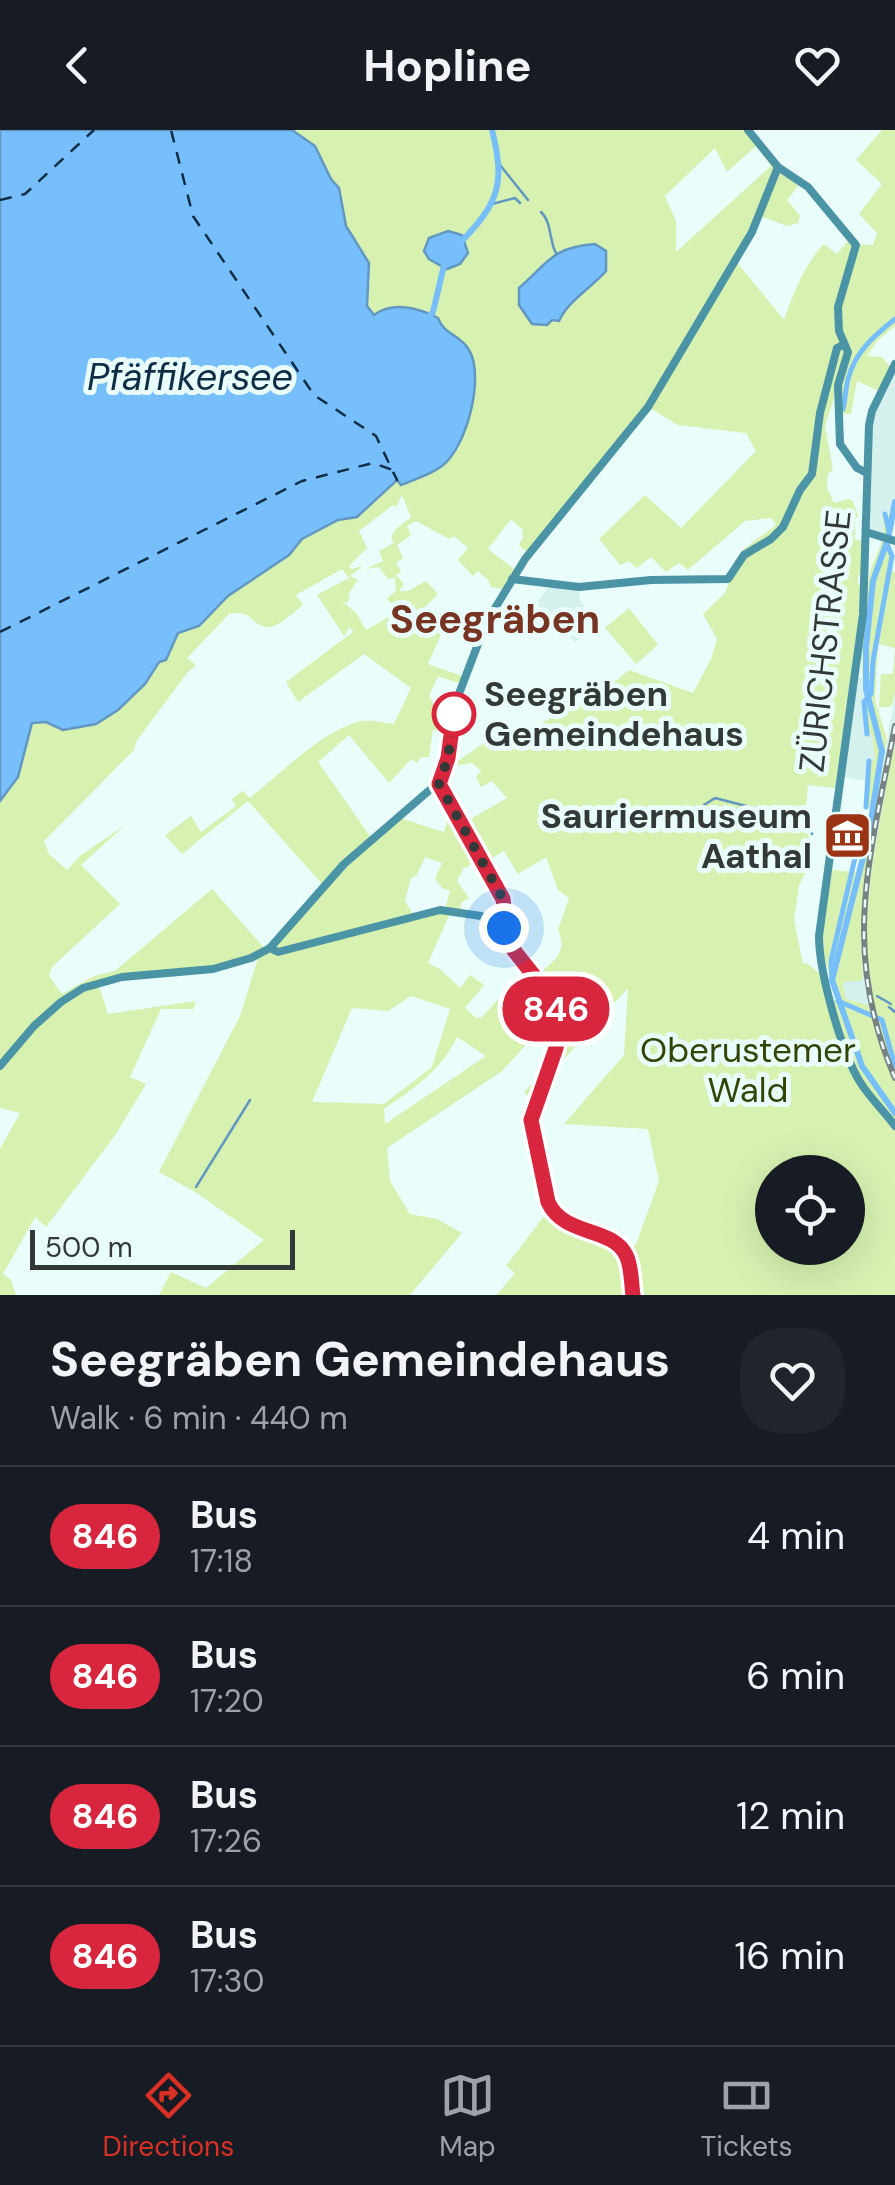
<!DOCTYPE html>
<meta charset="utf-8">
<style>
:root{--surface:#171b24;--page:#20242c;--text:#f1f3f6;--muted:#9ea1a6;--line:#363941;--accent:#d93025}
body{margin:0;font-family:"DM Sans",sans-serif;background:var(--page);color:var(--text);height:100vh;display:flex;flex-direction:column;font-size:38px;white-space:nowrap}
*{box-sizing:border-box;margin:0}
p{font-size:32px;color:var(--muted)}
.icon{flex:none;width:55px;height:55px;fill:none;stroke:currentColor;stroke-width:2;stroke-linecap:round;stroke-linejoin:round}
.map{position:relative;height:1165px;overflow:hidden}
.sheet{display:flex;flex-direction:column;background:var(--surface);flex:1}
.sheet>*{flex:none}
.badge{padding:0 20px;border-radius:32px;font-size:35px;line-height:65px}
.tools{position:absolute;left:755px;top:1025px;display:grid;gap:20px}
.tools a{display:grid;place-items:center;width:110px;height:110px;border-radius:50%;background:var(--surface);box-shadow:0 10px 40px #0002;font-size:50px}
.scale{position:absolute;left:30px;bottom:25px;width:265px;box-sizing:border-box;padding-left:10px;border:5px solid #323938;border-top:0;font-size:28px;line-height:35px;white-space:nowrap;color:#323938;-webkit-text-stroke:8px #e9fdfa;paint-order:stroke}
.you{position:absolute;width:50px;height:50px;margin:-25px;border:8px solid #fff;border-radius:50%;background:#1a73e8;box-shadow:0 0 0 15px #1a73e833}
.map>.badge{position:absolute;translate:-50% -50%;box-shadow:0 0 0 5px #fff}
.round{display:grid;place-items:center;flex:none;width:105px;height:105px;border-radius:40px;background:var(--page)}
.summary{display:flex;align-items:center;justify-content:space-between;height:170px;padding:0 50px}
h1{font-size:48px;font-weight:700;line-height:75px}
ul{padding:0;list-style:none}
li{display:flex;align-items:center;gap:30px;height:140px;padding:0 50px;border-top:2px solid var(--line)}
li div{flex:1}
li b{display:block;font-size:38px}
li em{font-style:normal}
li .badge{min-width:110px;font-weight:700;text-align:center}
header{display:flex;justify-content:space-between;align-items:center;height:130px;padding:0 50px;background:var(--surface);font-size:45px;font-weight:700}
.tabs{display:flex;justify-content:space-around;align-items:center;height:140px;border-top:2px solid var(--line);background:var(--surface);font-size:28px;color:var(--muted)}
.tabs a{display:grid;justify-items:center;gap:5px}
.tabs .selected{color:var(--accent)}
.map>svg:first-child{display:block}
.built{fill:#d5f1ed}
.green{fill:#d6f1b0;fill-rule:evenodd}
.water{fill:#77bffc;stroke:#6297c1;stroke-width:2.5}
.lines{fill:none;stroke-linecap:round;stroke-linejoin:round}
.stream{stroke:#6297c1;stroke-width:2.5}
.canal{stroke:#77bffc;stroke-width:5}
.river{stroke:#77bffc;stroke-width:6}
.ferry{stroke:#0f2e46;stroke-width:2.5;stroke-dasharray:12 10;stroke-linecap:butt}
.secondary{stroke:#4a94a5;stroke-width:8}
.rail-casing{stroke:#778382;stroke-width:6}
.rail{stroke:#e9fdfa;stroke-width:2.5;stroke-dasharray:8;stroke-linecap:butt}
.line-casing{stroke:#fff;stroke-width:22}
.line{stroke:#d7263d;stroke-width:15}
.walk{stroke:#323938;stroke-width:10;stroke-dasharray:0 18}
.stop-dot{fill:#fff;stroke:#d7263d;stroke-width:5}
.labels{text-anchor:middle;stroke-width:10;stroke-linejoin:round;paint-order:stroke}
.street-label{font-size:35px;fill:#323938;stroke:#e9fdfa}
.stop-label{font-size:35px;font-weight:bold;fill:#323938;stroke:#e9fdfa;text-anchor:start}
.poi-label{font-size:35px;font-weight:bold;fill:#323938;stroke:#e9fdfa;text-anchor:end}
.park-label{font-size:35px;fill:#324507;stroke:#e9fdfa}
.water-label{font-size:38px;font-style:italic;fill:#0f2e46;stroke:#e9fdfa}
.quarter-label{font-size:40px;font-weight:bold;fill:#783422;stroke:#e9fdfa}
</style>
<header><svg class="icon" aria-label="back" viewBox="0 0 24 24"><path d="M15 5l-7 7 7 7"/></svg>Hopline<svg class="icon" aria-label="heart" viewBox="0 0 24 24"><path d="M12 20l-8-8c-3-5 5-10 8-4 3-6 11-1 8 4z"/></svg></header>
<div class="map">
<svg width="895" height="1165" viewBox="0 0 895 1165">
<rect width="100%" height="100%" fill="#e9fdfa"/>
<g class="built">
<path d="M895,234v134l-6,16 -7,1 2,21 -18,-4 3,-111z"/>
<path d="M550,456l29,3 1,12 18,21 -23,20 -41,-37z"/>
<path d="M856,547l6,1 4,19 1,37 5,-1 3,28 -6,1 -1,19 -24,-4z"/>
<path d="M895,563v48l-26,143 -4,49 9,83 21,56v10l-27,-77 -22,-6 -3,-18 20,-2 -2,-36 3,-59z"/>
</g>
<g class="green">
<path d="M292,0h456l18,23 35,29 -14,18 13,16 -2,7 -11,3 -27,-10 -24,45 48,59c10,-28 20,-55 40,-76l13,10 15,-18 5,8 16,1 4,-12 -18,-19 23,-30 -26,-24 26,-30h13v196l-17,14 -11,16 15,1 10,12 -11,23 -24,-11 -6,33h-12l-4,-19 -10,31 8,43 -5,5 -1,14 7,15 15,-4 4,2 5,15 -3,3v21l11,1 -1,34h-7v10h5l-28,203 -27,-3 -4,42 8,15 -5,28 -8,15 -5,35 9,44 4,-1 13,11 8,27h8l-17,-65 13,-66 24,2 9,-30 -6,-3 2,-13h7l4,-17 -7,-5 4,-43 6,-1 -3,-26h-6l-3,-32 3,-5c-9,-20 -2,-98 3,-121 6,-24 19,-34 13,-61l7,-1 6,-16 -6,72 6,2v121l-4,14h-12l2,-33h12l2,-26 -17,-4 -3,56 12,39 -23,145 -3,59 2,37 -20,2 3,17 22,6 27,77v213h-398l18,-22 -9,-7 45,-59 34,24 39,20 12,-7 23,-63 -11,-52 -84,-5 60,-69 4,-67 -83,92 -14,40 -10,-8 11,-12 -8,-8c32,-33 32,-35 33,-81l-55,60 -115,77 3,33 20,33 27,5 25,14 -52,62h-251l12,-23 35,16 58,-48 -67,-47 -38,-21 81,-156 19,-61 -19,7 -142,21 10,31 87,-13 -1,8h-33l-31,68 16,7 -30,50 -70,93 -11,-10 -32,57 8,6 5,15h-16v-146l20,-36 -20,-5v-307l18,-24 14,-54 14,-1 17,8 23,-5 59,-41 14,-22 10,-7 9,-22 21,-7 29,-30 59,-40 15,-17 36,-18 22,-7 19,-15 12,-17h16l44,-25 16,-35 8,-30 -35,-69c-19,-19 -42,-11 -66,-8l-7,-9 3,-30 -7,-24 -17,-26 -7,-38 -8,-9 -16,-33zM756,16l15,20 -95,86v-31l-11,-25 50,-48 12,24zM606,121l-1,20c-15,17 -37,30 -46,50l-7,-1 -5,5 -7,-2 -21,-35 24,-24zM648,277l30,18 68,8 10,18 -75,77 -36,-33 -46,44 21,26 9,-4 8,7 14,-11 15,15 13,-9 9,7 57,-49 26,-3 5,7 -35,26 -16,42 -22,21 14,25 -6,20 -18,34 -64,-23 -43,35 -3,-4 -93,49 -6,-7 -29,20 9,-70 -7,6 -4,17 -18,-10 -6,-10 9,-20 24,8 3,-7 -37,-13 15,-34 -22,-19 17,-17 -12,-13 -18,10h-9l5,-7 -8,-9 5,-3 -5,-9 7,-5 -6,-13 14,-10 -4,-9 9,-5 33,18 5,-3 14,12 -10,12 15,16 5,-5 11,10 2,6 12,2 12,-19 -27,-21 23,-30 11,10 1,8 -4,8 10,9zM402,365l9,22 -15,12 -5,8 3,6 -15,8 4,10 -18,8 14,-2 9,12 7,-1 1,13 -9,7 8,11 -8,9 -21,12 -10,-17 -14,-12 5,2 3,-5 -2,-4 10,-14 -8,-4 13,-10 -12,3 -2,-3 18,-18 -8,-17 34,-26 3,2zM342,439l7,9 -32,17 27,41 6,-9 3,5 -67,50 12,20 66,-48 47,34 -17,36c-10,-1 -21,-5 -32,-3 -38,8 -82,53 -112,77l-7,-7 -11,8 4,7 -35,26 -10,-16 -26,19 17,19 66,-53 75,84 -57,65 -54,-61 -97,82 -21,5 -32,18 -13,-18 3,-9 68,-63 -39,-39 44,-40 -45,31 -13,14 -18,-16 -5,-13 90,-91 3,-10 50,-67 9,-8 -9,-7 42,-44c24,-5 22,11 38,13 10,2 28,-16 36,-22l-7,-10zM433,600l16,1 -4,36 27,-4 9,8 -5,6 5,10 11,-6 15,17 -45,26 -7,-12 -6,3 -5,17 -44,-14 -28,21 -54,-77 31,-27 40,48 22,-24 6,4 4,-6h8zM504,721l14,23 28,-17 12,33 11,8 -11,32c11,23 -6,32 -23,47l9,12 -13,16 -12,-8 4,-7 -9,-8 -32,35 -6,1 -11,-10 19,-23 -14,-10 -10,13 -19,-18 -13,-7 23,-52 10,1v-9l8,-5 -12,-17 7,-14 3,1 11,-13 5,8zM425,727l17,6 -7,16 7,9 8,3 -5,18 -32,5 -8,-13 6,-23 6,-3zM411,866l39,13 -18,58 -48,37 -72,-2 40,-94 36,3zM457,907l29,19 -101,68 -1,-15c30,-21 57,-38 73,-72zM772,1042h76v76h-76z"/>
<path d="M629,478l29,37 -22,19 -31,-36z"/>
<path d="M895,615v327c-38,-86 -32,-161 -15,-251 5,-25 8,-51 15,-76z"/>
</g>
<g class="water">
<path d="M0,0h292l23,16 16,33 8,9 7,38 23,37 -2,43 7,9c19,-14 45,-7 64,3 6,17 23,17 31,32 16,26 -2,97 -27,116 -12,9 -29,14 -41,19l-4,-5 -40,37 -19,3 -36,19 -13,16 -61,41 -29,30 -21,7 -12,27 -7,2 -14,22 -27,26 -22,14 -33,6 -17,-8 -14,1 -14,54 -18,24z"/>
<path d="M448,101l14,4 6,18 -8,11 -13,5 -18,-10 -5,-8 5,-13z"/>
<path d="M595,114l11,7v20c-15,17 -38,30 -47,50l-7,-1 -5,5 -15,-1 -13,-19v-17c31,-27 32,-40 76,-44z"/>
</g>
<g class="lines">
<g class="stream">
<path d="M500,35l28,35"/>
<path d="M492,74l23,-6 5,5"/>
<path d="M541,82c11,10 8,29 15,41"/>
<path d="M704,675l11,-7 70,18 12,-6 7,5 8,19"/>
<path d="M877,866l14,8"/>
<path d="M889,877l6,5"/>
<path d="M196,1057l54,-87"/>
</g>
<g class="canal">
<path d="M843,279c3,-11 2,-22 6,-33 7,-25 26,-41 46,-57"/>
<path d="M885,384l4,18"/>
<path d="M867,604l-3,-32 7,-8 2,-33 19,-105 -5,-12"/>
<path d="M866,677l3,-46"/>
<path d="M832,850l-1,-19 27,-116"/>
<path d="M838,871l44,19 13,46"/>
</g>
<g class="river">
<path d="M459,114c39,-40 47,-59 33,-114"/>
<path d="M426,190l7,-8 12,-51"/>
<path d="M889,404l6,-32"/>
<path d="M887,411l-14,40 -7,66v42l16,62 -14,87 -36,142 30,86 33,47"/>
</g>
<g class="ferry">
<path d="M0,70l25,-6 69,-64"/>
<path d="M0,502l302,-151 71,-18 20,7 4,10 -21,-44 -62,-41 -121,-179 -22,-86"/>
</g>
<g class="secondary">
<path d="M778,37l30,20 48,58 -18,62 1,24 9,21 -10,33 2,59 17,24 10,5"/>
<path d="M895,234l-23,47 -3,14 -6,189 -44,322c0,36 22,115 41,146 10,16 24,29 35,44"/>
<path d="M866,402l29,9"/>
<path d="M512,449l67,8 72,-7 77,-1 16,-24 27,-16 12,-12 17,-37 12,-16 8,-61 17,-65 6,-3"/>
<path d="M439,652l64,117 4,44 43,53 7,15 1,30 -27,79 17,81c16,36 64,25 78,54 6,11 5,27 7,40"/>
<path d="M270,818l8,4 162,-42 41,6 23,18"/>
<path d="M0,936l34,-40 27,-24 22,-14 39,-11 91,-8 38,-11 19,-10 74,-84 95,-82 9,-24 9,-59 29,-76 39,-64 123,-152 104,-175 26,-65 -30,-37"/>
</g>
<defs>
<path id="rail" d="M895,596c-25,130 -55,224 0,352"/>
</defs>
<use href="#rail" class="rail-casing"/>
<use href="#rail" class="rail"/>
</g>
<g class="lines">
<defs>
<path id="line" d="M455,576l-7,52 -9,26 64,115 5,44 42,53 7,14 2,16 -3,22 -25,72 17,82c16,35 64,24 78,53 6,12 5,27 7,40"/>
</defs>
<use href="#line" class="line-casing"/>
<use href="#line" class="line"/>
<path class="walk" d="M454,584l-6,44 -9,26 64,115 3,9 -2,20"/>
</g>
<defs>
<symbol id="museum-square" viewBox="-11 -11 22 22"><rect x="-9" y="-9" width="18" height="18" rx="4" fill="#9b3315" stroke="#e9fdfa"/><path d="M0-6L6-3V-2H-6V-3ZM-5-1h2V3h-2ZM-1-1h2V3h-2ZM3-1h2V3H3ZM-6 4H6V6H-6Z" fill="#fff"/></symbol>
</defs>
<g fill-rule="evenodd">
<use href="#museum-square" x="820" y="678" width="55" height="55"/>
</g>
<circle class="stop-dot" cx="454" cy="584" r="20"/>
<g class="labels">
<g class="street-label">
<text transform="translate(825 511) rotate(-84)" y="12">ZÜRICHSTRASSE</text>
</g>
<g class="stop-label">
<text x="484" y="576">Seegräben<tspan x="484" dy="40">Gemeindehaus</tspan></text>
</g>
<g class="poi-label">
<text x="812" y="698">Sauriermuseum<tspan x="812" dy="40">Aathal</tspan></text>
</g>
<g class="park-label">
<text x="748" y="932">Oberustemer<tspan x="748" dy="40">Wald</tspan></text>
</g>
<g class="water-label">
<text x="190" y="260">Pfäffikersee</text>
</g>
<g class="quarter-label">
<text x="495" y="503">Seegräben</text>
</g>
</g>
</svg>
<div class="tools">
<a><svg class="icon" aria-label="locate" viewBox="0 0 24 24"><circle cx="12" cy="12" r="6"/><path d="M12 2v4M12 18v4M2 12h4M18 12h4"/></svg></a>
</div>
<div class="scale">500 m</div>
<div class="you" style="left:504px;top:798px"></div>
<b class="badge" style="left:556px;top:879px;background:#d7263d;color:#fff">846</b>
</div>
<section class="sheet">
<div class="summary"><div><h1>Seegräben Gemeindehaus</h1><p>Walk · 6 min · 440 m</p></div><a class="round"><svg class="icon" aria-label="heart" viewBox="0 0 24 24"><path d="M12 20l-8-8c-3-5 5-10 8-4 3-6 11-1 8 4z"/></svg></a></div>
<ul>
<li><span class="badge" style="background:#d7263d;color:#fff">846</span><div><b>Bus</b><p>17:18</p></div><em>4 min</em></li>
<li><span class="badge" style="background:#d7263d;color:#fff">846</span><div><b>Bus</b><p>17:20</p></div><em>6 min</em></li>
<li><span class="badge" style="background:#d7263d;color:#fff">846</span><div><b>Bus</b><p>17:26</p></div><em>12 min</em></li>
<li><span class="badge" style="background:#d7263d;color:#fff">846</span><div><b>Bus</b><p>17:30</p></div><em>16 min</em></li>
</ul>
</section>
<nav class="tabs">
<a class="selected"><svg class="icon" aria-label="directions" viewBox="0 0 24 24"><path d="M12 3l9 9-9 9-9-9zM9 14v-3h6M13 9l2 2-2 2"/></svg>Directions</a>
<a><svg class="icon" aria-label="map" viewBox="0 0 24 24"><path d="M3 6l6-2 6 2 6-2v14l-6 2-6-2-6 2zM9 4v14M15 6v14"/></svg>Map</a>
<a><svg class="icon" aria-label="tickets" viewBox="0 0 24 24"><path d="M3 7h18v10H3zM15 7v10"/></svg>Tickets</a>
</nav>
